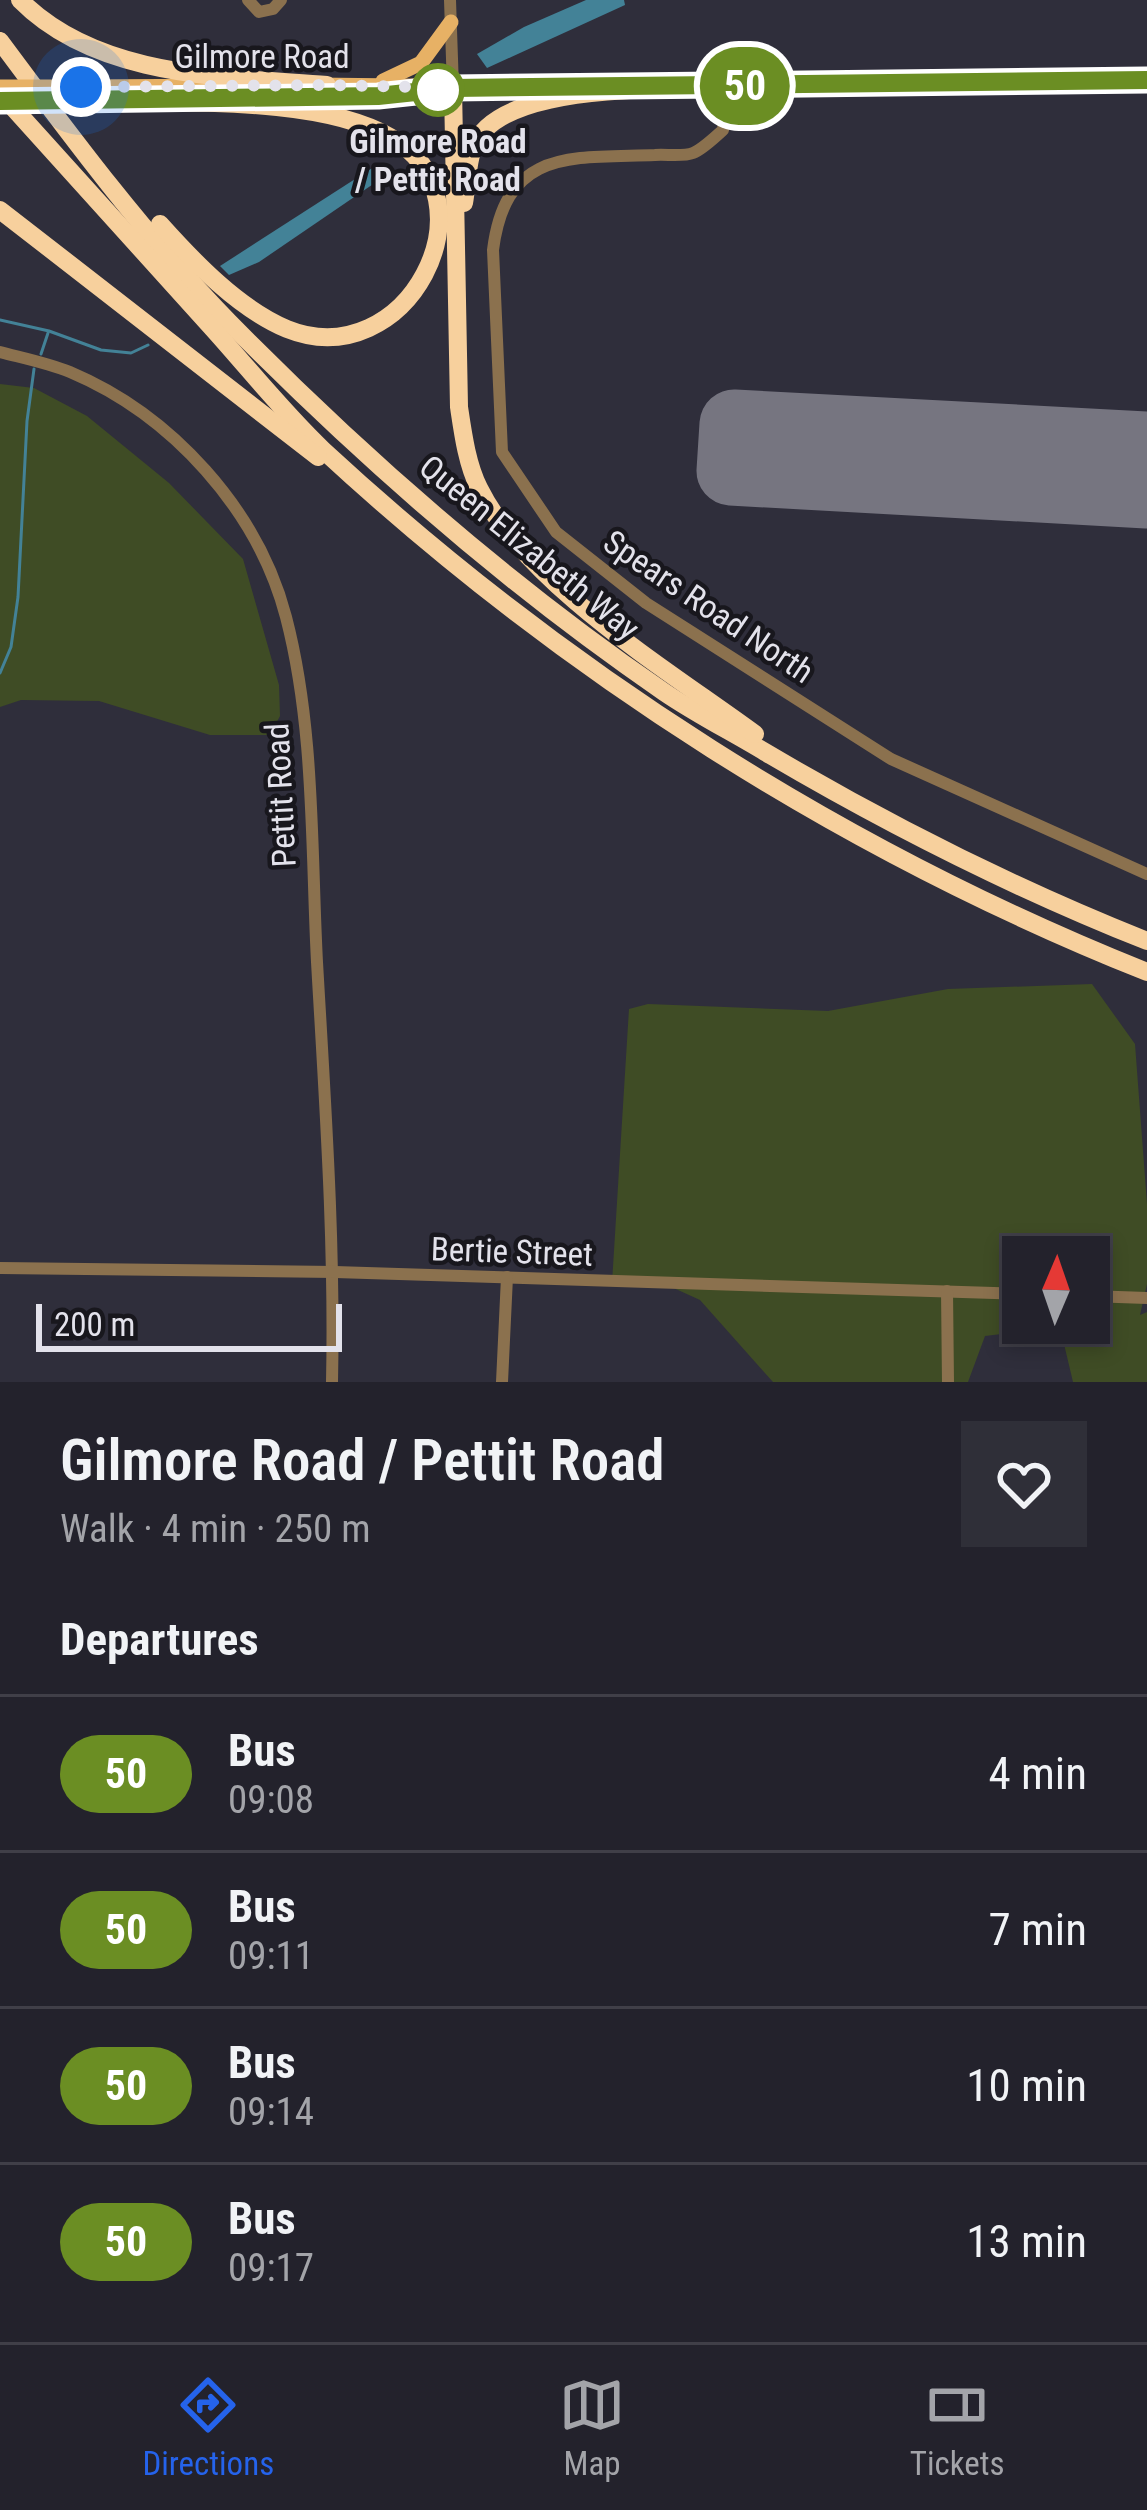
<!DOCTYPE html>
<meta charset="utf-8">
<style>
:root{--surface:#23222c;--page:#2f2f38;--text:#f1f3f6;--muted:#a3a4a9;--line:#403f48;--accent:#2563eb}
body{margin:0;font-family:"Roboto Condensed",sans-serif;background:var(--page);color:var(--text);height:100vh;display:flex;flex-direction:column;font-size:45px;white-space:nowrap}
*{box-sizing:border-box;margin:0}
p{font-size:39px;color:var(--muted)}
.icon{flex:none;width:66px;height:66px;fill:none;stroke:currentColor;stroke-width:2;stroke-linecap:round;stroke-linejoin:round}
.map{position:relative;height:1382px;overflow:hidden}
.side{display:flex;flex-direction:column;background:var(--surface);flex:1}
.side>*{flex:none}
.badge{padding:0 24px;border-radius:39px;font-size:42px;line-height:78px}
.needle{width:78px;rotate:2deg}
.controls{position:absolute;left:1002px;top:1236px;display:grid;gap:24px}
.controls a{display:grid;place-items:center;width:108px;height:108px;border-radius:0px;background:var(--surface);box-shadow:0 6px 18px #0003,0 0 0 3px var(--line);font-size:60px}
.scale{position:absolute;left:36px;bottom:30px;width:306px;box-sizing:border-box;padding-left:12px;border:6px solid #e3e2eb;border-top:0;font-size:33px;line-height:42px;white-space:nowrap;color:#e3e2eb;-webkit-text-stroke:9px #18171d;paint-order:stroke}
.you{position:absolute;width:60px;height:60px;margin:-30px;border:9px solid #fff;border-radius:50%;background:#1a73e8;box-shadow:0 0 0 18px #1a73e833}
.map>.badge{position:absolute;translate:-50% -50%;box-shadow:0 0 0 6px #fff}
h2{padding:0 60px;font-size:45px;line-height:108px}
.round{display:grid;place-items:center;flex:none;width:126px;height:126px;border-radius:0px;background:var(--page)}
.summary{display:flex;align-items:center;justify-content:space-between;height:204px;padding:0 60px}
h1{font-size:57px;font-weight:600;line-height:90px}
ul{padding:0;list-style:none}
li{display:flex;align-items:center;gap:36px;height:156px;padding:0 60px;border-top:3px solid var(--line)}
li div{flex:1}
li b{display:block;font-size:45px}
li em{font-style:normal}
li .badge{min-width:132px;font-weight:700;text-align:center}
.menu{display:flex;justify-content:space-around;align-items:center;height:168px;border-top:3px solid var(--line);background:var(--surface);font-size:33px;color:var(--muted)}
.menu a{display:grid;justify-items:center;gap:6px}
.menu .on{color:var(--accent)}
.map>svg:first-child{display:block}
.green{fill:#3f4c25;fill-rule:evenodd}
.water{fill:#438297}
.lines{fill:none;stroke-linecap:round;stroke-linejoin:round}
.stream{stroke:#438297;stroke-width:3}
.runway{stroke:#767580;stroke-width:69}
.minor{stroke:#8b714e;stroke-width:12}
.major{stroke:#e7b165;stroke-width:15}
.highway{stroke:#f7d09d;stroke-width:18}
.major-bridge{stroke:#e7b165;stroke-width:15}
.line-casing{stroke:#fff;stroke-width:27}
.line{stroke:#6b8e23;stroke-width:18}
.walk{stroke:#e3e2eb;stroke-width:12;stroke-dasharray:0 21.6}
.stop-dot{fill:#fff;stroke:#6b8e23;stroke-width:6}
.labels{text-anchor:middle;stroke-width:9;stroke-linejoin:round;paint-order:stroke}
.street-label{font-size:33px;fill:#e3e2eb;stroke:#18171d}
.stop-label{font-size:33px;font-weight:bold;fill:#e3e2eb;stroke:#18171d}
</style>
<div class="map">
<svg width="1147" height="1382" viewBox="0 0 1147 1382">
<rect width="100%" height="100%" fill="#2f2e3b"/>
<g class="green">
<path d="M0,384l34,4 53,28 82,67 74,76 36,126 1,31 -10,19h-60l-111,-34 -78,-1 -21,7z"/>
<path d="M1092,984l43,60 12,160v80l-7,31 7,-3v70h-74l-13,-55 -75,9 -17,46h-195l-73,-82 -33,-15 -55,-2 17,-274 19,-5 180,7 120,-22zM1023,1257h66v66h-66z"/>
</g>
<g class="water">
<path d="M586,0h38l1,5 -138,63 -10,-14 47,-27z"/>
<path d="M380,163l8,8 -3,5 -126,86 -30,13 -9,-9z"/>
</g>
<g class="lines">
<g class="stream">
<path d="M0,320l49,11 52,19 30,3 17,-8"/>
<path d="M41,354l7,-21"/>
<path d="M0,673l11,-26 7,-50 9,-176 7,-52"/>
</g>
<path class="runway" d="M1147,446l-413,-22 -3,47 416,23"/>
<g class="minor">
<path d="M248,0l11,12 14,-3 8,-9"/>
<path d="M450,0l3,88"/>
<path d="M729,87l-6,43c-8,7 -20,19 -30,23 -10,4 -27,1 -38,2 -82,3 -149,-8 -162,95l9,202 54,80 90,71 245,156 256,115"/>
<path d="M0,352c23,6 48,11 70,20 102,43 188,138 216,245 29,111 25,232 31,345 8,140 18,280 15,420"/>
<path d="M0,1268l335,4 688,22"/>
<path d="M947,1291l1,91"/>
<path d="M1089,1296l58,2"/>
<path d="M502,1382l5,-105"/>
</g>
<g class="major">
<path d="M383,81l38,-18 30,-41"/>
<path d="M316,85l264,3"/>
<path d="M81,87l157,-1"/>
<path d="M676,87l471,-7"/>
<path d="M258,98l138,-4"/>
</g>
<g class="highway">
<path d="M20,0c77,78 205,77 307,85"/>
<path d="M0,41c72,97 145,195 229,281 133,135 279,263 435,370 32,22 68,40 101,60 122,72 251,137 382,189"/>
<path d="M453,88l6,319c4,27 8,57 20,81 48,97 189,182 276,246"/>
<path d="M0,93c71,79 142,158 213,236 36,40 71,84 110,121 240,222 521,401 824,522"/>
<path d="M92,101c85,3 225,-6 298,36 110,62 16,240 -103,192 -48,-20 -93,-67 -127,-105"/>
<path d="M464,203c3,-17 3,-39 9,-55 22,-61 161,-57 215,-61"/>
<path d="M0,210l318,247"/>
</g>
<g class="major-bridge">
<path d="M0,87h81"/>
<path d="M0,101h92"/>
</g>
</g>
<g class="lines">
<defs>
<path id="line" d="M0,101l378,-5 75,-8 694,-8"/>
</defs>
<use href="#line" class="line-casing"/>
<use href="#line" class="line"/>
<path class="walk" d="M81,87l245,-2 127,3 -15,2"/>
</g>
<circle class="stop-dot" cx="438" cy="90" r="24"/>
<g class="labels">
<g class="street-label">
<text x="262" y="68">Gilmore Road</text>
<text transform="translate(530 547) rotate(39)" y="12">Queen Elizabeth Way</text>
<text transform="translate(709 606) rotate(34)" y="12">Spears Road North</text>
<text transform="translate(280 795) rotate(-93)" y="12">Pettit Road</text>
<text transform="translate(512 1251) rotate(2)" y="12">Bertie Street</text>
</g>
<g class="stop-label">
<text x="438" y="153">Gilmore Road<tspan x="438" dy="38">/ Pettit Road</tspan></text>
</g>
</g>
</svg>
<div class="controls">
<a><svg class="needle" viewBox="-14 -14 28 28"><path d="M0-13l5 13h-10z" fill="#e53935"/><path d="M0 13l5-13h-10z" fill="#a3a4a9"/></svg></a>
</div>
<div class="scale">200 m</div>
<div class="you" style="left:81px;top:87px"></div>
<b class="badge" style="left:745px;top:86px;background:#6b8e23;color:#fff">50</b>
</div>
<section class="side">
<div class="summary"><div><h1>Gilmore Road / Pettit Road</h1><p>Walk · 4 min · 250 m</p></div><a class="round"><svg class="icon" aria-label="heart" viewBox="0 0 24 24"><path d="M12 20l-8-8c-3-5 5-10 8-4 3-6 11-1 8 4z"/></svg></a></div>
<h2>Departures</h2>
<ul>
<li><span class="badge" style="background:#6b8e23;color:#fff">50</span><div><b>Bus</b><p>09:08</p></div><em>4 min</em></li>
<li><span class="badge" style="background:#6b8e23;color:#fff">50</span><div><b>Bus</b><p>09:11</p></div><em>7 min</em></li>
<li><span class="badge" style="background:#6b8e23;color:#fff">50</span><div><b>Bus</b><p>09:14</p></div><em>10 min</em></li>
<li><span class="badge" style="background:#6b8e23;color:#fff">50</span><div><b>Bus</b><p>09:17</p></div><em>13 min</em></li>
</ul>
</section>
<nav class="menu">
<a class="on"><svg class="icon" aria-label="directions" viewBox="0 0 24 24"><path d="M12 3l9 9-9 9-9-9zM9 14v-3h6M13 9l2 2-2 2"/></svg>Directions</a>
<a><svg class="icon" aria-label="map" viewBox="0 0 24 24"><path d="M3 6l6-2 6 2 6-2v14l-6 2-6-2-6 2zM9 4v14M15 6v14"/></svg>Map</a>
<a><svg class="icon" aria-label="tickets" viewBox="0 0 24 24"><path d="M3 7h18v10H3zM15 7v10"/></svg>Tickets</a>
</nav>
